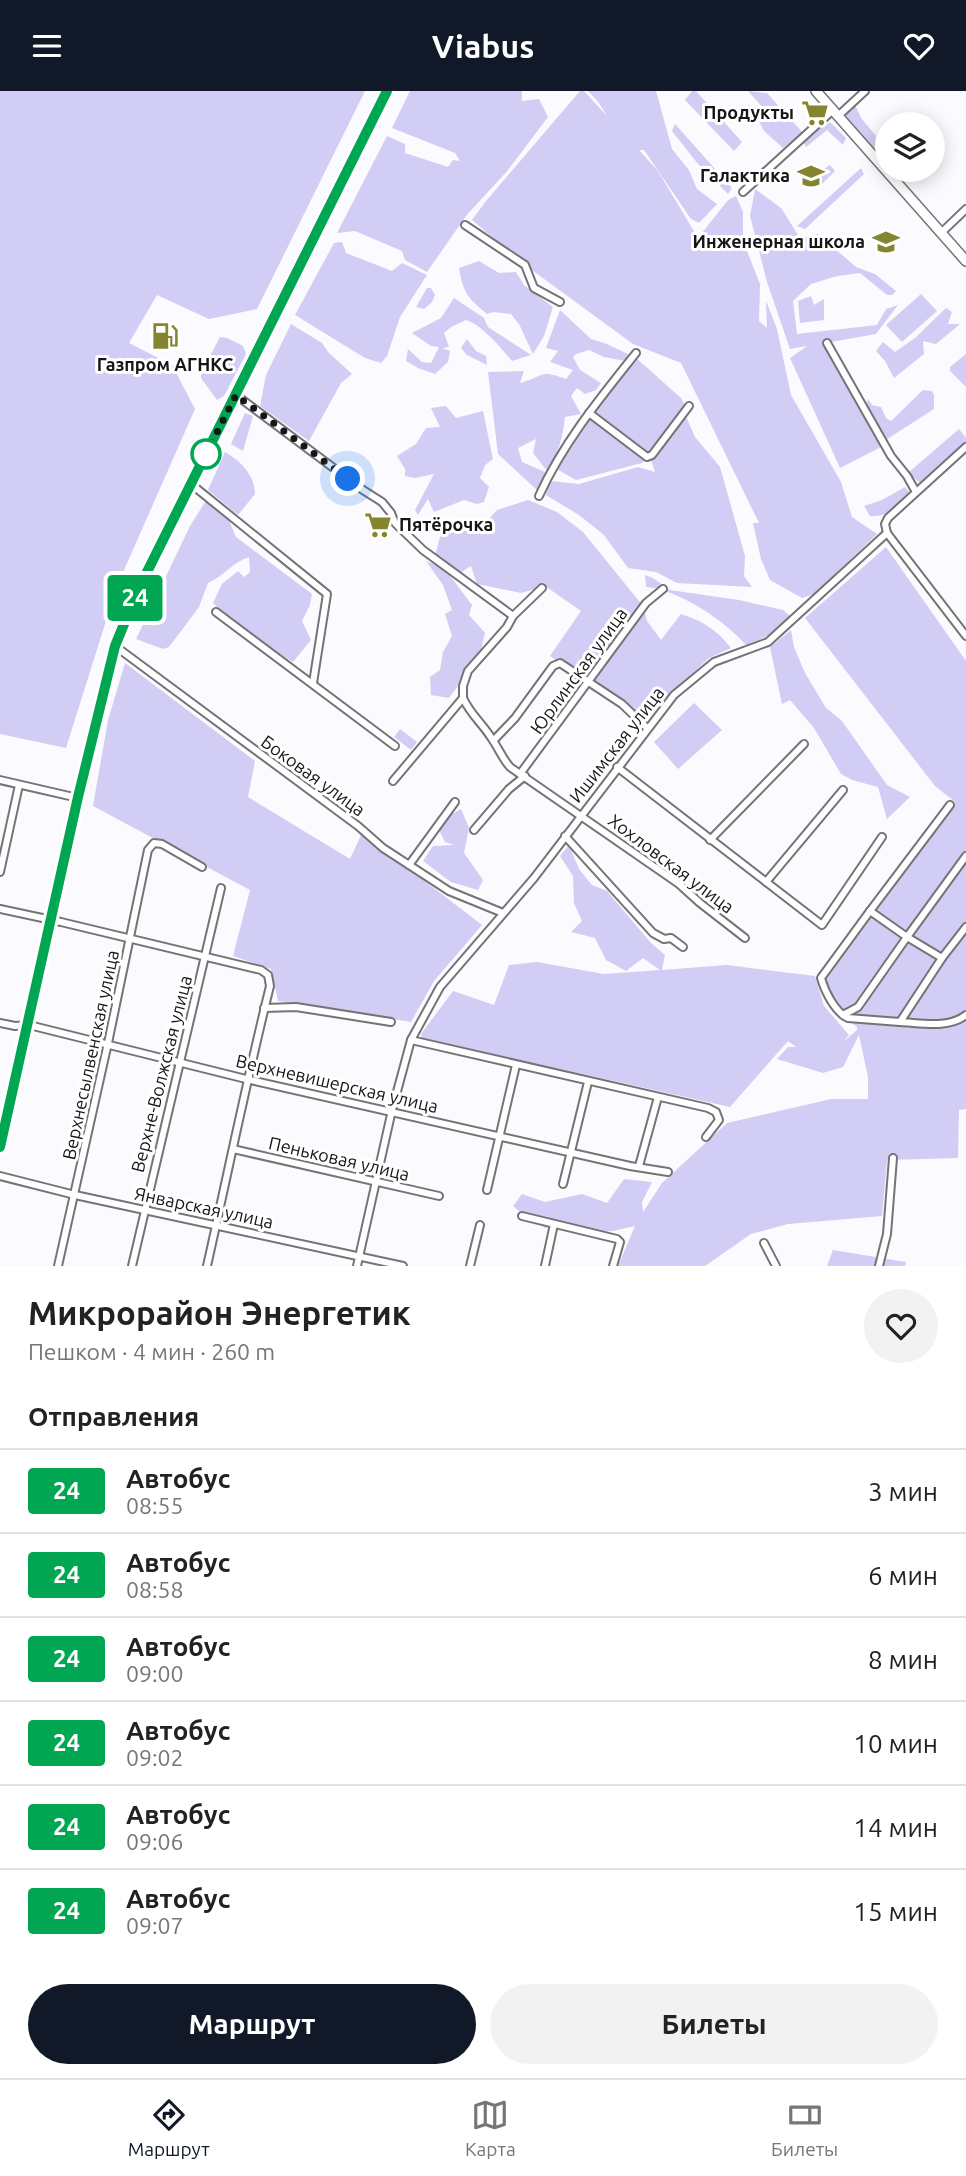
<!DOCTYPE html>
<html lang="ru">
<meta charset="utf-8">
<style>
:root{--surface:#fff;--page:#f2f2f2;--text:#222;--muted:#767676;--line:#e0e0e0;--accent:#111827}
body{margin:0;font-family:Ubuntu,sans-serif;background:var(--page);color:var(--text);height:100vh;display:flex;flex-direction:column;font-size:26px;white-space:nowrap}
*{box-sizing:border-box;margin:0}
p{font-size:23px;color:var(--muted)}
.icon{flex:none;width:38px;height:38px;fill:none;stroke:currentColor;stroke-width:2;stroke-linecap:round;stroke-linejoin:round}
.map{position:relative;height:1175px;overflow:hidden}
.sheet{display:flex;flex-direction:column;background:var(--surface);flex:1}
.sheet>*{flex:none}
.badge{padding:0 14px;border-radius:5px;font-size:24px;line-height:46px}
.tools{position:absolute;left:875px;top:21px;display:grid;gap:14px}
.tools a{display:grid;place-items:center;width:70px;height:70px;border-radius:50%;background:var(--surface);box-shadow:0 4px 18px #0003;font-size:35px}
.you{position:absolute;width:35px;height:35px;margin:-18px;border:5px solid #fff;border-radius:50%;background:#1a73e8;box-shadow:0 0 0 10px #1a73e833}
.map>.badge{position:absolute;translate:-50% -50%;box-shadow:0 0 0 4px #fff}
h2{padding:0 28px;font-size:26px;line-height:63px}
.round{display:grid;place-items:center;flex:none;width:74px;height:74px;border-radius:37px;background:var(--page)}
.head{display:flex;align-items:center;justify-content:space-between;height:119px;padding:0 28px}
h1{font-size:33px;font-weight:700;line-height:52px}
.cta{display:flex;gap:14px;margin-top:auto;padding:14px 28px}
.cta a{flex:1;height:80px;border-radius:42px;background:var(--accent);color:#fff;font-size:28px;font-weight:700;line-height:80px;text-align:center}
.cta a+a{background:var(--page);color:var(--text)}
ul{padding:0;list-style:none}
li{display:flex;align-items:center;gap:21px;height:84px;padding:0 28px;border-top:2px solid var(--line)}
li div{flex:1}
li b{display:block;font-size:26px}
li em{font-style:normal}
li .badge{min-width:77px;font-weight:700;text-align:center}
header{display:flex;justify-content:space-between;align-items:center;height:91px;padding:0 28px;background:var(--accent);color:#fff;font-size:32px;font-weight:700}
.tab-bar{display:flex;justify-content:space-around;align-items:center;height:98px;border-top:2px solid var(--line);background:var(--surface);font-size:19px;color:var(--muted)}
.tab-bar a{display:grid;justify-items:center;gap:4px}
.tab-bar .active{color:var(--accent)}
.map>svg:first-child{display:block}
.green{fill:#d1cdf4}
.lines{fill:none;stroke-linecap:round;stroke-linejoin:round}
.street-casing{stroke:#747376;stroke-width:10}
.secondary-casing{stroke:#747376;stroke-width:12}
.street{stroke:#fff;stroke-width:6}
.secondary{stroke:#fff;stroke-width:9}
.line-casing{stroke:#fff;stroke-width:16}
.line{stroke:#00a651;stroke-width:10}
.walk{stroke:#161617;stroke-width:7;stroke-dasharray:0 12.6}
.stop-dot{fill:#fff;stroke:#00a651;stroke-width:3.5}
.labels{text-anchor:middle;stroke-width:6;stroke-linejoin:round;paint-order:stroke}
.poi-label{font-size:18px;font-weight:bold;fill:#161617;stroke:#fff;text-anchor:end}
.street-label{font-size:18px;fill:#161617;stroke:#fff}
</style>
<header><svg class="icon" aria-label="menu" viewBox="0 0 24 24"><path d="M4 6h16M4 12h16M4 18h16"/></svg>Viabus<svg class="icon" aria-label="heart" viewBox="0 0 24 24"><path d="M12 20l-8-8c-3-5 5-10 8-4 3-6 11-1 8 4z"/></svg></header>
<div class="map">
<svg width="966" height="1175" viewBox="0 0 966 1175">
<rect width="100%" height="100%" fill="#fbfafe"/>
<g class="green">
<path d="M0,0h365l-108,218 -48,10 -52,-24 -28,48 43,22 23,44 -78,177 -51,162 -66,-14z"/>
<path d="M410,0h112v10l17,-2 9,18 -40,53 -42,46 -39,56 -22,-12 -3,-9 -47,-20 -18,2 50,-97 18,8v9l43,14 5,-7 7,1 -5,-8 -63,-25z"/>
<path d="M580,0h4l23,25 -8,-13 -11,-12h68l16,58 17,21 8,19 20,15 -18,19 -8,-4 -47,-69h-5l19,21 40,67 30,-38 8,-4 7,16v29l17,43 -1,37 8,7 -1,-27 11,28 14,66 50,87 11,35 25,17 -63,60 -12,4 -32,-18 -9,-21 -8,-36h6l-78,-160 -48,-19 -108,-79 -53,-45 14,-19z"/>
<path d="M692,0h4l46,51 -8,9 -49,-51z"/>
<path d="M748,0l19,2 36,40 -20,15 -19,-17 -10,-20 -7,-6 16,3z"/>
<path d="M855,14l6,13 15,18 -2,16 -30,-29v-8z"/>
<path d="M830,31l16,16 -3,7 -16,-15 -21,17 -4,-7z"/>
<path d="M675,33l57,64 -4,6 -30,-30 -26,-33z"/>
<path d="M830,74l5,6 -14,14 -8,-9z"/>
<path d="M861,77l3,6 -59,55 -8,-3z"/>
<path d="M755,98l26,19 19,30 18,-4 38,33 19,7 21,17 -4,4h-5l-27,-22 -23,3 -26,8 -18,17 4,33 80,-9 9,-16 12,-4 -22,29 -51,9 56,104 -41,21 -50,-110 17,-12 -17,3 -23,-67 -17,-66z"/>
<path d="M342,151l4,11 46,18 10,-8 25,12 -27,42 -13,39 -6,7 -16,-5 -70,-43 39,-72z"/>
<path d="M479,170l20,12 17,-1 8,13 29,22 -9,29 -11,18 -14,-30 -8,-10 -17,-2 -7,2c-19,-16 -24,-21 -28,-46z"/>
<path d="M427,197h4l4,7 -3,7 -8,7 -8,-2z"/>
<path d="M921,203l16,17 -35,31 -16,-17z"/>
<path d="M811,205l3,9 10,-6v21l-24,3 -2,-22z"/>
<path d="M454,207l30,20 4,9 43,28 -19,6c-10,-12 -31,-37 -46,-41l-15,7 -7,6 5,14 -7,1 8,3 -2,11 -13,12 -17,-6 -12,-7 2,-12 14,13 9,1 8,-16 -8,-1 -19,-13 29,-15z"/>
<path d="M946,217l6,4 -4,12h12l-24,20 -13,-3 1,13 -30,24 -9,-17 -9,-10 7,-9 12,10 20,-14z"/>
<path d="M560,219l31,29 16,5 23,11 -5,6 -21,-4 -15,-7 -13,4 -3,3 7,13 21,13 -5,7 -11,4 -8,-6 -6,8 10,18 -16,3c-2,19 -7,39 -18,54l-14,-18 3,-14 -18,9 4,14 23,10 -7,19 -40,-37 -10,-82 36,-1 -4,12c26,-7 18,-14 46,-4l7,-9 -23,-8 8,-11 -12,-3z"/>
<path d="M291,233l31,19 6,9 24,22 -11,9 -32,58 -49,-35 6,-31z"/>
<path d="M220,246l7,1 16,8 3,8 -22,42 -7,4 -16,-22v-5z"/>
<path d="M467,248l9,12 10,5 1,9 -20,-10 -6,-7z"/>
<path d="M966,263v33l-16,-16v-4z"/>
<path d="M635,266l46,41 4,8 -13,18 13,-10 10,23 25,30 25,89 -1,20 8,11 -75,-4 -21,-11 -28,-4 -24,-33 -25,-20 -33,-20 4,-14 29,3 59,-17 17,5 -6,-18 -7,9 -66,17 -21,-12 36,-55z"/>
<path d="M923,299l9,1 2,4v14l-53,34 -16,-35 3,-9 4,6 9,2 5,11 5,3z"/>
<path d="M446,315l10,12 27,-7 10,48 -8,6 -5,13 9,9 -5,15 -7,2 -13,-4 -30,12 -6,-13 -10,16 -3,-5 19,-36 -19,4 -10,-2v-7l-8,-13 19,-12 10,-16 14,-1 -9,-19z"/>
<path d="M245,322l8,3 -10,35 -12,-7z"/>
<path d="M959,338l7,9v4l-46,41 -12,-10z"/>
<path d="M225,361c16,9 30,24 30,42l-17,21 -30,-25z"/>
<path d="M905,396l5,6c-14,13 -19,24 -40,23l-6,-10 18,-6z"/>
<path d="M207,408l21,19 8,19 76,57 -2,11 -8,16 9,19 -18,22 -54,-32 -26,-27 9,-19 16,-13 6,6 6,-5 -1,-15c-16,5 -25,19 -41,26l-9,24 -30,40 -6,2 -27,-10 54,-113z"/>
<path d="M528,409l29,12 26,20 60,74 4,15 14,19 20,-26c22,7 36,16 50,34l-22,10 -67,63 -92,-65 31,-45 -36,-25 -24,7 -44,-9 -6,-18 -11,7 -25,-17 7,-27 28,-11 18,2 9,-10z"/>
<path d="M886,456l80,114v448l-7,1 -1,48 -71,2 -5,56 -94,8 -37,10 -46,32h-87l17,-40 -22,5 -19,1 -23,-9 -26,5 -20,-12 -12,-10 9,-12 23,8 37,-8 25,9 17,-24 28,3 -10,20 1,10 19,-29 65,-60 104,-24h37v-22l-9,-42 -16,32 -20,6 -46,-14 11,-12h8l-8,-6 -58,66 -308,-69 -1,-4 32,-43 41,14 15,-40 28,-3 67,12 56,-4 -17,-12 -17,13 -20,-11 -11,-22 -24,-6 11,-11 -8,-18 -1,-27 -13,-20 9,-11 10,24 13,16 15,6 44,52 14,12 -3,15 65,-5 88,11 9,30 25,29 -6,7 14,-12v-3l-13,-10 -21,-33 132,-182 -20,-16 -130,-168z"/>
<path d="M426,470l19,8 27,36 -3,10 16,18 -6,25 -30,40 -18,-3 -1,-18 10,-7 3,-18 9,-16 -7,-22 7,-4 -9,-25z"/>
<path d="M645,484l8,3 17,12 69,10 44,10 7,6 -18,18 -26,11c-22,-25 -67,-55 -100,-58z"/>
<path d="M791,539l3,17 11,26 21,35 16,13 45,64 23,12 -23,22 -9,-32 -26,-7 -11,-6 -27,-46 -24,-28 -8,4 -12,-57z"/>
<path d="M125,572l130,98 -7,36 102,62 12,-26 120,92 -48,56 -23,41 -133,-21 -7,-32 -38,-13 17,-66 -157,-84 15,-86z"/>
<path d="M694,612l28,27 -44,39 -24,-27z"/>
<path d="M400,638l17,13 -6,8 -17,-13z"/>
<path d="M461,718l8,19 -5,25 19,27 -5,10 -27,-8 -28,-21 10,-15 21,-1 -9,-3 -9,-18z"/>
<path d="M833,1159l73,12 -1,4h-78z"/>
</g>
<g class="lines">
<defs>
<g id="street">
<path d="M838,25l27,-25"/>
<path d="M743,101l90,-82"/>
<path d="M465,134l60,40 9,23 26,14"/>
<path d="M941,142l25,-24"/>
<path d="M827,252l64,113 16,20 9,16"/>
<path d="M236,304l127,95 19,12 9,11 4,10 28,27 90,66"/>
<path d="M589,322l58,44 5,-2 37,-49"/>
<path d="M191,393l136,110 -14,89"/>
<path d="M539,405c24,-53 61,-98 97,-143"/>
<path d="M887,442l79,103"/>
<path d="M887,442l-2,-9 3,-6 78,-71"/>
<path d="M216,521l179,134"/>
<path d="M115,555l243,180 25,22 66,43 54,22"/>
<path d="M463,607c7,16 20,26 29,41 7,10 10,19 18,28l169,117 21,19 45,35"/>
<path d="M494,649l21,-22 38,-52 7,-3 62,41 25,24"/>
<path d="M617,676l205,158 60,-88"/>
<path d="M520,683l126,-171 17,-14"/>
<path d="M0,689l78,18"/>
<path d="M393,690l70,-83v-12l5,-15 39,-44 6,-11 29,-28"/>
<path d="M950,714l-80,106 37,26 59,-81"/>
<path d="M474,739l35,-41 16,-13"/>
<path d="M565,745l88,97 11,6 7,-1 12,9"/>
<path d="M710,749l94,-96"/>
<path d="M409,774l46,-63"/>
<path d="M0,781l19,-87"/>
<path d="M766,791l77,-92"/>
<path d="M0,818l61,13 200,48 7,5 2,11c-23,93 -42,186 -63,280"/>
<path d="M870,820l-49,67c4,14 14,34 27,40l52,4"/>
<path d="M966,836l-24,31 -42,64c22,1 48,7 66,-7"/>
<path d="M264,917l32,-1 95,15"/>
<path d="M843,924l15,-8 49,-70 35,21"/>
<path d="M0,932l15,3 14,-1 217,54 384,87 38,6"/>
<path d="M411,949l297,68 8,4 3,8 -13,17"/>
<path d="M233,1058l206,47"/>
<path d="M639,1075l19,-69"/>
<path d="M0,1085l75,19 328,71"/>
<path d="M563,1093l25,-102"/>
<path d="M487,1099l29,-125"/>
<path d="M522,1125l95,23 3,3 -7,24"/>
<path d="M764,1152l12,23"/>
<path d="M58,1175l50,-223 40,-193 6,-7 8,1 40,23"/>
<path d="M132,1175l89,-378"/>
<path d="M357,1175l35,-156 19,-70 29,-53 94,-109 140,-183 40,-33 54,-20 119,-109"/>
<path d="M470,1175l10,-41"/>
<path d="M545,1175l9,-42"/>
<path d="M879,1175l8,-32 6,-76"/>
</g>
<g id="secondary">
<path d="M816,0l150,170"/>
<path d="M0,1056l78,-349 37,-152 23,-56 249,-499"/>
</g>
</defs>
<use href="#street" class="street-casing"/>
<use href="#secondary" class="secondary-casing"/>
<use href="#street" class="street"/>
<use href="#secondary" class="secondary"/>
</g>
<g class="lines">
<defs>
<path id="line" d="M0,1056l78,-350 37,-151 23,-56 249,-499"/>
</defs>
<use href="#line" class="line-casing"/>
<use href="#line" class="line"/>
<path class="walk" d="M206,363l30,-59 112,84"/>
</g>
<defs>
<symbol id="supermarket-bare" viewBox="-9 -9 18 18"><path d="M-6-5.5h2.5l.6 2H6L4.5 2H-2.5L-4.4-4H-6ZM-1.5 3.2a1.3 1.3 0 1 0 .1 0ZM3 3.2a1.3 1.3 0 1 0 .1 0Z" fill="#85852f" stroke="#fff" stroke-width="2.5" paint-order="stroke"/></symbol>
<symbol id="school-bare" viewBox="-9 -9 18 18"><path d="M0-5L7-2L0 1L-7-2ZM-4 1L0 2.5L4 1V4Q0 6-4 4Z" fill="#85852f" stroke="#fff" stroke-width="2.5" paint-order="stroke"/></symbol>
<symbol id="fuel-bare" viewBox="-9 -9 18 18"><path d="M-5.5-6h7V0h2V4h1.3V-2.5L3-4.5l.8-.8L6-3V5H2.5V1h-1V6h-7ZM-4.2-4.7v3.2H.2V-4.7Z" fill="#85852f" stroke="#fff" stroke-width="2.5" paint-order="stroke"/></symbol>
</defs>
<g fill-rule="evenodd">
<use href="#supermarket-bare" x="796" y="3" width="38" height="38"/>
<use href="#school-bare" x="792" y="66" width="38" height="38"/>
<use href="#school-bare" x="867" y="132" width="38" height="38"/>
<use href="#fuel-bare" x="146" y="226" width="38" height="38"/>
<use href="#supermarket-bare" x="359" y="415" width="38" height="38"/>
</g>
<circle class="stop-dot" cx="206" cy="363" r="14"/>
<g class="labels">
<g class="poi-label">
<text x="794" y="28">Продукты</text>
<text x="790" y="91">Галактика</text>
<text x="865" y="157">Инженерная школа</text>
<text x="165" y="280" text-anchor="middle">Газпром АГНКС</text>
<text x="399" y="440" text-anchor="start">Пятёрочка</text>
</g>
<g class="street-label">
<text transform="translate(579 580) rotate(-54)" y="6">Юрлинская улица</text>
<text transform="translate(617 654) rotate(-52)" y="6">Ишимская улица</text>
<text transform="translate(313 685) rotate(36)" y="6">Боковая улица</text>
<text transform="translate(671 773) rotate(37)" y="6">Хохловская улица</text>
<text transform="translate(91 964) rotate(-78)" y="6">Верхнесылвенская улица</text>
<text transform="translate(162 983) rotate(-76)" y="6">Верхне-Волжская улица</text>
<text transform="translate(337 993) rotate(13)" y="6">Верхневишерская улица</text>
<text transform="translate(339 1068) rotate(13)" y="6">Пеньковая улица</text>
<text transform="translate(204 1117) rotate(12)" y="6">Январская улица</text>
</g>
</g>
</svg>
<div class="tools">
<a><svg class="icon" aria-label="layers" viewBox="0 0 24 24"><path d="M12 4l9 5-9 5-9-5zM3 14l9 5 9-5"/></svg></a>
</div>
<div class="you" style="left:348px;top:388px"></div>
<b class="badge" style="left:135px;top:507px;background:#00a651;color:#fff">24</b>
</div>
<section class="sheet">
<div class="head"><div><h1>Микрорайон Энергетик</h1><p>Пешком · 4 мин · 260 m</p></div><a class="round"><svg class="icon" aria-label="heart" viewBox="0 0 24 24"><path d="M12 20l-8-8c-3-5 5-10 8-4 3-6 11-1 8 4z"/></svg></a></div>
<h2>Отправления</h2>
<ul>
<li><span class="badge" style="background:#00a651;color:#fff">24</span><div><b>Автобус</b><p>08:55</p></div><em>3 мин</em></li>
<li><span class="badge" style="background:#00a651;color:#fff">24</span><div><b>Автобус</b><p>08:58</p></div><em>6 мин</em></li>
<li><span class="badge" style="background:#00a651;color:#fff">24</span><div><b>Автобус</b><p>09:00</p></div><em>8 мин</em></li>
<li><span class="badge" style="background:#00a651;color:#fff">24</span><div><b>Автобус</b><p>09:02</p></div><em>10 мин</em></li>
<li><span class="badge" style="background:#00a651;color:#fff">24</span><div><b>Автобус</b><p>09:06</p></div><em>14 мин</em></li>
<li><span class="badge" style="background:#00a651;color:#fff">24</span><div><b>Автобус</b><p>09:07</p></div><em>15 мин</em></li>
</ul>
<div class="cta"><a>Маршрут</a><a>Билеты</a></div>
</section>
<nav class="tab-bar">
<a class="active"><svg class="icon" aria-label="directions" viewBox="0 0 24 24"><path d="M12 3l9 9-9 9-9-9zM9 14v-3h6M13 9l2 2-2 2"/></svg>Маршрут</a>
<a><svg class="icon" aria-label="map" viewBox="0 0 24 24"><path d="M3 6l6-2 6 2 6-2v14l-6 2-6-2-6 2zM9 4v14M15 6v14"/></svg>Карта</a>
<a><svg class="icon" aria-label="tickets" viewBox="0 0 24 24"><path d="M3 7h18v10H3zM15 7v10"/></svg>Билеты</a>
</nav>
